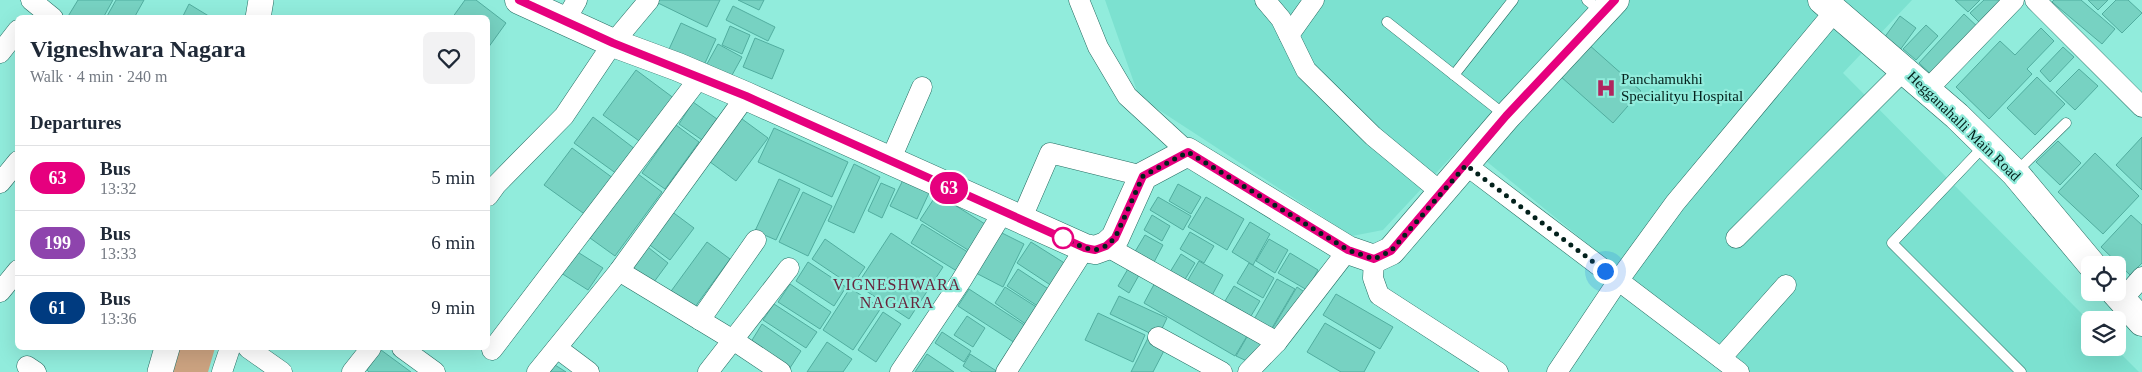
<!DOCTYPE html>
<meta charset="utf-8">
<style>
:root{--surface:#fff;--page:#f2f2f3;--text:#1f2937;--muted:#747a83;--line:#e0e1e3}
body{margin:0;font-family:Georgia,serif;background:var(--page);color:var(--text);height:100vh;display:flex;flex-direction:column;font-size:19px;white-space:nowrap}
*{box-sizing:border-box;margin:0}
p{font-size:16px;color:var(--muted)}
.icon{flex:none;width:28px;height:28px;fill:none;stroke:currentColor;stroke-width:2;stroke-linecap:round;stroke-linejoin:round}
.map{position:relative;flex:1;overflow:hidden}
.details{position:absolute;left:15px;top:15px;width:475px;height:335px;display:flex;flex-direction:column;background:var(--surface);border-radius:8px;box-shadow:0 5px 20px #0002}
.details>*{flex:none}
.badge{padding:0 10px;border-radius:16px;font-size:18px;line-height:32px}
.fabs{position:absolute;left:2081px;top:256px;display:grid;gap:10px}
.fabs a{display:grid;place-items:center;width:45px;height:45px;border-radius:8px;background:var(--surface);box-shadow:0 5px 20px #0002;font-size:25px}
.you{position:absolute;width:25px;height:25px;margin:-12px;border:4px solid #fff;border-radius:50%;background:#1a73e8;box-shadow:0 0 0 8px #1a73e833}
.map>.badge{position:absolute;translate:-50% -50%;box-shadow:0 0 0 2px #fff}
h2{padding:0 15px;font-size:19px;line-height:45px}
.round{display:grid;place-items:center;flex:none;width:52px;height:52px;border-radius:8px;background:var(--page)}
.summary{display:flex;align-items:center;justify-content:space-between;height:85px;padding:0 15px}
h1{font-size:24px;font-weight:700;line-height:38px}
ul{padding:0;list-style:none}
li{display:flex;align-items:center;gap:15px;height:65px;padding:0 15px;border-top:1px solid var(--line)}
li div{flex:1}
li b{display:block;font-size:19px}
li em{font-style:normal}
li .badge{min-width:55px;font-weight:700;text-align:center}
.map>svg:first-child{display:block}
.built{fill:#7ce1d0}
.green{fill:#cca381}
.building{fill:#77d2c2;stroke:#51ad9f}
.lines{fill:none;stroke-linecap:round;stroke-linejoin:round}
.service-casing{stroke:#256d62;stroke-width:11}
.minor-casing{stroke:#256d62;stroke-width:21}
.tertiary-casing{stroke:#256d62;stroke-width:26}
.secondary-casing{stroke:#256d62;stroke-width:29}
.service{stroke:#fff;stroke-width:10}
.minor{stroke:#fff;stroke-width:20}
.tertiary{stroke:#fff;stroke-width:25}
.secondary{stroke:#fff;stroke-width:28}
.line-casing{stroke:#fff;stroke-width:11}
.line{stroke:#e6007e;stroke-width:8}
.walk{stroke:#03211c;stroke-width:5;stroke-dasharray:0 9}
.stop-dot{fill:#fff;stroke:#e6007e;stroke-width:2.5}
.labels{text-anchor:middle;stroke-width:4.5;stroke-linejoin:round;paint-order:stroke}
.poi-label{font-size:15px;fill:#03211c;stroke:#91ecdc;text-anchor:start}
.street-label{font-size:15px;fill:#03211c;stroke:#91ecdc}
.neighbourhood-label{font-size:16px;letter-spacing:1px;fill:#68243c;stroke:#91ecdc}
</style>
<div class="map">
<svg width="2142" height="372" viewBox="0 0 2142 372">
<rect width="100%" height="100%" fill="#91ecdc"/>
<path class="built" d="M1105,0h807l-69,73 247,249v26h25l24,24h-394l-281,-229 -81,87 -31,6 -213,-139z"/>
<path class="green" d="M175,348h40l-7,24h-40z"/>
<g class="building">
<path d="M78,0h35l-10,18h-36z"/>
<path d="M116,0h28l-10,18h-28z"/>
<path d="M465,0h11l30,23 -18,25v-30h-36z"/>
<path d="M657,0h63l-13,27 -51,-25z"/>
<path d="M738,0h26l-5,10z"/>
<path d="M1955,0h25l-12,12z"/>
<path d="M1984,0h29l-28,28 -15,-15z"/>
<path d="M2054,0h27l34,29 -13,15 -50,-42z"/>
<path d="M2088,0h20l-10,10z"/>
<path d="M2116,0h12l14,13 -20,20 -20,-19z"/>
<path d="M189,4l23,14h-30z"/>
<path d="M733,6l42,21 -7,14 -42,-21z"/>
<path d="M1964,14l17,16 -45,49 -17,-16z"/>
<path d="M1900,16l16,12 -16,22 -16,-12z"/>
<path d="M681,23l35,16 -16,35 -35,-16z"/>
<path d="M1926,25l12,11 -22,24 -13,-11z"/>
<path d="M730,26l20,9 -8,19 -20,-9z"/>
<path d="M2041,28l13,13 -27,28 5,5 -43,45 -33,-32 44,-46 15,14z"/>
<path d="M755,38l29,12 -12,29 -29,-12z"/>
<path d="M718,44l24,13 -16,29 -24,-13z"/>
<path d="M1588,44l53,47 -28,32 -53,-47z"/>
<path d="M2063,47l11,10 -24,25 -10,-11z"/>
<path d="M2079,69l19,17 -23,24 -19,-18z"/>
<path d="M636,70l39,29 -33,44 -39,-28z"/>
<path d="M2037,77l28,27 -30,31 -28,-27z"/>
<path d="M693,102l24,17 -15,21 -23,-16z"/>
<path d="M738,116l30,22 -32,43 -30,-22z"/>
<path d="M593,117l42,32 -18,25 -43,-31z"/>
<path d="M676,125l23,17 -34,47 -23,-16z"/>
<path d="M774,128l74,34 -16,35 -74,-35z"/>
<path d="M2142,137v53l-26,-25z"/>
<path d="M2058,141l23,22 -21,22 -24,-23z"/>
<path d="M572,148l45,33 -27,37 -46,-33z"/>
<path d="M2095,153l44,43 -36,38 -45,-42z"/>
<path d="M854,164l26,13 -26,56 -26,-12z"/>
<path d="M638,174l24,18 -47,64 -25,-18z"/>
<path d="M779,179l21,10 -24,51 -21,-9z"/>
<path d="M903,180l26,13 -12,26 -27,-13z"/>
<path d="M881,183l14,6 -13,29 -14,-7z"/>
<path d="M1178,184l23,13 -10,17 -22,-13z"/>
<path d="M803,192l29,14 -24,50 -29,-14z"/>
<path d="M937,194l56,35 -17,26 -56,-35z"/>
<path d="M1158,197l33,19 -8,14 -33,-20z"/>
<path d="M1206,197l38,22 -17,31 -39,-23z"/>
<path d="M667,208l27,20 -24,32 -27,-20z"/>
<path d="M1152,215l18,11 -8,15 -18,-11z"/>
<path d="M2131,215l11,10v38l-12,12 -29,-28z"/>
<path d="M1250,222l20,12 -17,31 -21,-13z"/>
<path d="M922,224l49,30 -11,19 -49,-30z"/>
<path d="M998,231l26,13 -21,43 -27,-14z"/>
<path d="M1190,232l24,14 -10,17 -24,-14z"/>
<path d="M891,233l52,34 -34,52 -52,-34z"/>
<path d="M1145,235l18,10 -11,21 -19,-11z"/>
<path d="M825,239l40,28 -13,19 -40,-27z"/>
<path d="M1269,239l19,11 -13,23 -19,-12z"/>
<path d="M707,242l23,17 -38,52 -23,-17z"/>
<path d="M1031,242l35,22 -14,22 -35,-23z"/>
<path d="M644,244l24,19 -17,23 -25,-18z"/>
<path d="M576,251l27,17 -15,22 -27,-17z"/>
<path d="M1290,253l28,17 -11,20 -29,-17z"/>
<path d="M1181,254l14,9 -11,18 -14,-9z"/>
<path d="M1199,261l24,14 -13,24 -25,-14z"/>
<path d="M808,262l38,25 -12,19 -38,-25z"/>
<path d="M1132,262l11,6 -14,25 -11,-7z"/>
<path d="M1249,263l25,15 -11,20 -26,-15z"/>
<path d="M1018,269l32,21 -11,17 -32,-21z"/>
<path d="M1158,277l92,54 -15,25 -91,-53z"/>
<path d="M1277,279l18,10 -26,44 -17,-10z"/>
<path d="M790,284l41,28 -11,17 -42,-27z"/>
<path d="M1234,286l26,15 -9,15 -26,-15z"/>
<path d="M1005,287l33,21 -11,17 -32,-22z"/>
<path d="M1297,287l9,6 -25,43 -10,-5z"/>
<path d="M850,288l31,20 -28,42 -30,-20z"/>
<path d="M969,289l57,37 -11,17 -57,-37z"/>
<path d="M1336,294l57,33 -13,22 -57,-34z"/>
<path d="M1119,296l48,22 -9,19 -48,-23z"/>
<path d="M774,304l43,28 -11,16 -43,-28z"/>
<path d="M883,312l18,12 -25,38 -18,-12z"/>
<path d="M1098,313l47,22 -12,27 -48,-22z"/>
<path d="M967,316l18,12 -12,19 -19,-12z"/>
<path d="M1325,323l50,29 -11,20h-23l-34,-20z"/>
<path d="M762,324l39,27 -13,20 -39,-26z"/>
<path d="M1251,330l19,12 -21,20 -13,-6z"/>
<path d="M942,332l29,19 -7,11 -29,-19z"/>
<path d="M1150,334l18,9 -15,29h-22z"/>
<path d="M827,342l25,17 -9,13h-36z"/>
<path d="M381,350l30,22h-42l-2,-2z"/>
<path d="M927,354l27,18h-39z"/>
<path d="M970,354l28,18h-26l-9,-6z"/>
<path d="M555,365l11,7h-16z"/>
</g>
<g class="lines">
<defs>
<g id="service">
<path d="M1587,0l15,12"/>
<path d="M1387,22l119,94"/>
<path d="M1454,75l59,-75"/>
<path d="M1985,145l-93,98 129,129"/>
<path d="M2016,172l50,-49"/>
</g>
<g id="minor">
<path d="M31,0l22,18"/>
<path d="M1079,0l19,47 29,49 61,56"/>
<path d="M1265,0l16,19 25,51 67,66 69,57"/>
<path d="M2035,0l107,107"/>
<path d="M565,21l12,-21"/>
<path d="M1289,35l25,-35"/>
<path d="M0,53l18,-23"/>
<path d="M1926,91l88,-91"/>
<path d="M890,161l32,-74"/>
<path d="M1466,165l273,207"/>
<path d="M0,183l18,-22"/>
<path d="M488,196l8,-11 68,-69 49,-73 36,-43"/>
<path d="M1021,220l29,-67 93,23"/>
<path d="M1736,238l168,-168"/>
<path d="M1106,246l171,96"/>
<path d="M1374,259l-1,19 6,17 119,77"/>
<path d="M619,271l114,69 48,32"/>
<path d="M0,292l18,-22"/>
<path d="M2121,301l21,-24"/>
<path d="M700,320l56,-80"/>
<path d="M1158,337l64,35"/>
<path d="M248,348l34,24"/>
<path d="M402,348l33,24"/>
<path d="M557,348l32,24"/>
<path d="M492,350l208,-273"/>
<path d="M1721,358l65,-73"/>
<path d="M27,366l9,6"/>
<path d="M222,372l8,-24"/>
<path d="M352,372l19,-24"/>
<path d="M537,372l82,-101 127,-175"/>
<path d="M708,372l81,-104"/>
<path d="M900,372l61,-91 42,-69"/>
<path d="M1006,372l79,-124"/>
<path d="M1248,372l29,-30 71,-92"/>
<path d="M1557,372l61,-91 57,-78 160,-192"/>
</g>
<g id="tertiary">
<path d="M258,18l3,-18"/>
<path d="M160,372l7,-24"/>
</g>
<g id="secondary">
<path d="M519,0l94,43 65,24 68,29 339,152 10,2 11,-4 9,-8 28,-62 45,-24 160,98 26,9 17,-8 116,-135 108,-116"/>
<path d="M1822,0l135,116 58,57 77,92"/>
<path d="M2115,292l27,30"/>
</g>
</defs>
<use href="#service" class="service-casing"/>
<use href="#minor" class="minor-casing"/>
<use href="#tertiary" class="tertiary-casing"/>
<use href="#secondary" class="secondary-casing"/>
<use href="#service" class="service"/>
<use href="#minor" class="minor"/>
<use href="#tertiary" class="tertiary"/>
<use href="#secondary" class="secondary"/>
</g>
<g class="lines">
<defs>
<path id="line" d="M519,0l94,43 133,53 339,152 10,2 11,-4 9,-8 28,-62 45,-24 160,98 26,9 17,-8 115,-135 109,-116"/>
</defs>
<use href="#line" class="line-casing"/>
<use href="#line" class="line"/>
<path class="walk" d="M1063,238l22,10 10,2 11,-4 9,-8 28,-62 45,-24 160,98 26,9 17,-8 75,-86 139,106"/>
</g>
<defs>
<symbol id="hospital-bare" viewBox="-9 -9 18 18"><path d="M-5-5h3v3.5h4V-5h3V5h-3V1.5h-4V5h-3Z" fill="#b1255e" stroke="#91ecdc" stroke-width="2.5" paint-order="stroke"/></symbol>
</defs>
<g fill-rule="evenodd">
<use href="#hospital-bare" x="1592" y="74" width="28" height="28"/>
</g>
<circle class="stop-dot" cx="1063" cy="238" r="10"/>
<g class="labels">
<g class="poi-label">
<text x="1621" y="84">Panchamukhi<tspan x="1621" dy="17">Specialityu Hospital</tspan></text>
</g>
<g class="street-label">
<text transform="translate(1964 126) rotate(44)" y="5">Hegganahalli Main Road</text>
</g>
<g class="neighbourhood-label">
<text x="897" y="290">VIGNESHWARA<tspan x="897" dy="18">NAGARA</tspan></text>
</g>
</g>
</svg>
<div class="fabs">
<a><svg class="icon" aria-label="locate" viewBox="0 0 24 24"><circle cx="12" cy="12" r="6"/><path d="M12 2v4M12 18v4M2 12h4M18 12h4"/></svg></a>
<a><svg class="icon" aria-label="layers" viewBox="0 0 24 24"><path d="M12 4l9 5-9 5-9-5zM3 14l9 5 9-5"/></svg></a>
</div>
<div class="you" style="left:1605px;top:271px"></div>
<b class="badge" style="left:949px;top:188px;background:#e6007e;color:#fff">63</b>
<section class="details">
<div class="summary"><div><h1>Vigneshwara Nagara</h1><p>Walk · 4 min · 240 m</p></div><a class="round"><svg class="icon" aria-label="heart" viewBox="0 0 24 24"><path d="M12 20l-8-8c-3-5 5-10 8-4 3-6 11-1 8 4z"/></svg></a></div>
<h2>Departures</h2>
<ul>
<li><span class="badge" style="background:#e6007e;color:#fff">63</span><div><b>Bus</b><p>13:32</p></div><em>5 min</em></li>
<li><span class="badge" style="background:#8e44ad;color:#fff">199</span><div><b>Bus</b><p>13:33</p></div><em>6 min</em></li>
<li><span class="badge" style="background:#003b80;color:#fff">61</span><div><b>Bus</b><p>13:36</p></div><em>9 min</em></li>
</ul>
</section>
</div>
